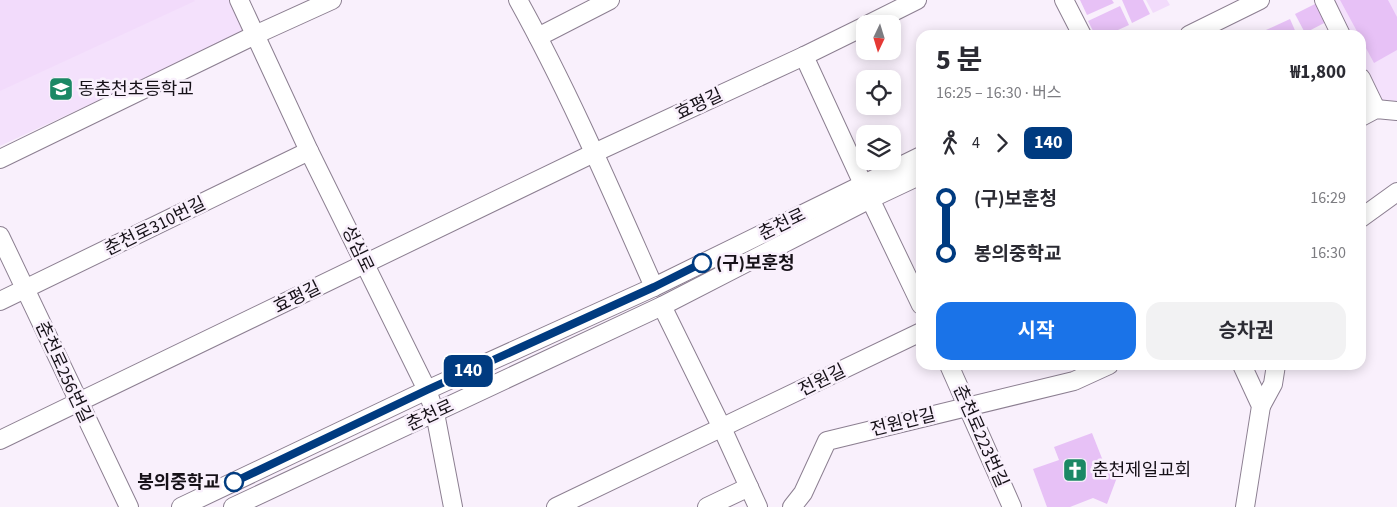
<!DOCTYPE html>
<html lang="ko">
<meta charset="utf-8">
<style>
:root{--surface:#fff;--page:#f2f2f3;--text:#2b2b33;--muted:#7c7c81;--accent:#1a73e8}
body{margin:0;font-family:"Source Sans 3","Noto Sans KR",sans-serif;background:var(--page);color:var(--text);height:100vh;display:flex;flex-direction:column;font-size:19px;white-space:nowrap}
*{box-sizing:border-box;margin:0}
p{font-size:16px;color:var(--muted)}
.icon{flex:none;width:28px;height:28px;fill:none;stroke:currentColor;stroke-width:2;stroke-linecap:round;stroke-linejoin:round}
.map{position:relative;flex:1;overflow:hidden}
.details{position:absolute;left:916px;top:30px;width:450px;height:340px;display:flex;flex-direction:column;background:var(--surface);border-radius:15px;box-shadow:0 2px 12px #0003}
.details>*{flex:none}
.badge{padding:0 10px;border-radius:8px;font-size:18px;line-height:32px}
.needle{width:32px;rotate:184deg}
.tools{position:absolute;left:856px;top:15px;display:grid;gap:10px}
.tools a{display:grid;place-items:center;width:45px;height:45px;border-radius:10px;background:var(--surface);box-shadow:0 2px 12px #0003;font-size:25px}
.map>.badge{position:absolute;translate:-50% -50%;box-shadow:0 0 0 2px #fff}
.legs{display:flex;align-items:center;gap:8px;height:55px;padding:0 20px;font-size:16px}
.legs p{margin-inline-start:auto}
.headline{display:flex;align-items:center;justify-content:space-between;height:85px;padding:0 20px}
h1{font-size:28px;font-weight:700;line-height:38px}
.action{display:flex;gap:10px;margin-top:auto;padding:10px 20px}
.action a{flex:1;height:58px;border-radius:15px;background:var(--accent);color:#fff;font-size:20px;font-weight:700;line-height:58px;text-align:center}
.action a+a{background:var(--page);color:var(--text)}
ul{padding:0 20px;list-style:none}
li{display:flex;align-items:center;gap:18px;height:55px;font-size:19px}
li i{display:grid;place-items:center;width:8px;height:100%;margin:0 6px;background:currentColor}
li i::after{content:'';width:12px;height:12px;margin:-6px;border:4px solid;border-radius:50%;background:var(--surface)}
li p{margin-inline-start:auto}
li:first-child i{background:linear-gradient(#0000 50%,currentColor 0)}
li:last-child i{background:linear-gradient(currentColor 50%,#0000 0)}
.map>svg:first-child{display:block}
.built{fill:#f4e1fc}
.green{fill:#f2dbfb}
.building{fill:#e7c1f6}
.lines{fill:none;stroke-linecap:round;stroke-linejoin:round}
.minor-casing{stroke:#8c7f91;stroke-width:20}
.minor{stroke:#fff;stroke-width:18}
.line-1-casing{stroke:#fff;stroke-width:11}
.line-1{stroke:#003b80;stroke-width:8}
.stop-1-dot{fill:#fff;stroke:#003b80;stroke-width:2.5}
.labels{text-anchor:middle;stroke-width:5;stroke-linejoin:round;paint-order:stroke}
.poi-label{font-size:18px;fill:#161118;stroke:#f9f0fc;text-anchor:start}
.street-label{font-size:18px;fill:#161118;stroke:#f9f0fc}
.stop-label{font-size:18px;font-weight:bold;fill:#161118;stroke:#f9f0fc;text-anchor:start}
</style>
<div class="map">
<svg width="1397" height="507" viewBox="0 0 1397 507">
<rect width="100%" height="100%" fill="#f9f0fc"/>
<g class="built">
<path d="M0,0h230l16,32 -246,114z"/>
<path d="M1328,0h69v106l-18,-1 -18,-36v-34h-16z"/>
</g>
<g class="green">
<path d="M0,0h194l1,1 -195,90z"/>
<path d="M1146,0h21l3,5 -17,8z"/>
</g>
<g class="building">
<path d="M1080,0h32l2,3 -27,12z"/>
<path d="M1122,0h21l7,14 -18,9z"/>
<path d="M1340,0h48l9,17v33l-23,13 -13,-24v-4h-2z"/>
<path d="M1319,2l9,19 -23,12 -10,-19z"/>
<path d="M1120,6l9,19 -22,10h-12l-7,-14z"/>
<path d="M1290,19l7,16h-29l-2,-5z"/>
<path d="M1092,433l13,33 14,6 -12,32 -14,-6 -23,9h-23l-14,-38 26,-9 -5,-13z"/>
</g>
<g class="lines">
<defs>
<g id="minor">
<path d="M239,0l70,151 118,239 8,23 18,94"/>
<path d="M518,0c51,92 93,190 136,287"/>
<path d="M1064,0l18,35"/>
<path d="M1324,0l17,35"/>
<path d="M869,24l48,-24"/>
<path d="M1189,35l71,-35"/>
<path d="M538,37l72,-37"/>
<path d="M804,56l59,128 58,121"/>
<path d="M1361,78l15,31"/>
<path d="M1361,117l15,-8 21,2"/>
<path d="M0,159l255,-124 77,-35"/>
<path d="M1361,218l36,-26"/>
<path d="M0,236l129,271"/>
<path d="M0,301l309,-150"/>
<path d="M662,306l60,122 36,79"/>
<path d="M949,365l63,142"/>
<path d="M1242,365l19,41 -16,101"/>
<path d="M1261,406l12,-22 3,-19"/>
<path d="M0,440l594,-287 210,-97 61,-30"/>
<path d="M181,507l246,-117 227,-103 267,-131"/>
<path d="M233,507l429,-201 208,-107 51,-24"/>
<path d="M556,507l365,-175"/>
<path d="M707,507l42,-20"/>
<path d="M792,507l11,-14 24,-52 247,-60 35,-16"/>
</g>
</defs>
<use href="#minor" class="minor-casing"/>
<use href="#minor" class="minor"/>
</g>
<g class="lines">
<defs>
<path id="line-1" d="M234,482l193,-92 227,-103 48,-24"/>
</defs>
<use href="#line-1" class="line-1-casing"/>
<use href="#line-1" class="line-1"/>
</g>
<defs>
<symbol id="school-square" viewBox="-11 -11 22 22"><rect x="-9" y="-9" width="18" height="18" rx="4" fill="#1b8865" stroke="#f9f0fc"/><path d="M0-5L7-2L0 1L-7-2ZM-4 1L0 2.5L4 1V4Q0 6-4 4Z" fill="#fff"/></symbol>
<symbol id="church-square" viewBox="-11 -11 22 22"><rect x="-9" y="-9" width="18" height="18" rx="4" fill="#1b8865" stroke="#f9f0fc"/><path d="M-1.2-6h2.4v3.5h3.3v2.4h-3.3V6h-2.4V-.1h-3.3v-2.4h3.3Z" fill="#fff"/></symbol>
</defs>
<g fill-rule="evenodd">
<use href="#school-square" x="47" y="75" width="28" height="28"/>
<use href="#church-square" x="1061" y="456" width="28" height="28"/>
</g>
<g class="stop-1-dot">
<circle cx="702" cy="263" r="9"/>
<circle cx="234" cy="482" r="9"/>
</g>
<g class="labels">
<g class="poi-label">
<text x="78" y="95">동춘천초등학교</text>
<text x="1092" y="476">춘천제일교회</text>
</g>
<g class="street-label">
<text transform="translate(699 104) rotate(-25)" y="6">효평길</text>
<text transform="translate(782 224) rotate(-26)" y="6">춘천로</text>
<text transform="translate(155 226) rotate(-26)" y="6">춘천로310번길</text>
<text transform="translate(358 249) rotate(64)" y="6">성심로</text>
<text transform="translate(297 297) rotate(-26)" y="6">효평길</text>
<text transform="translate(64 372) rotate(65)" y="6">춘천로256번길</text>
<text transform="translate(822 380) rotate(-26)" y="6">전원길</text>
<text transform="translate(430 415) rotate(-25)" y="6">춘천로</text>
<text transform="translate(903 422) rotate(-14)" y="6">전원안길</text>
<text transform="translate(981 436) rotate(66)" y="6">춘천로223번길</text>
</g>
<g class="stop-label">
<text x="716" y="269">(구)보훈청</text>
<text x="220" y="488" text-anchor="end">봉의중학교</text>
</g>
</g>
</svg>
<div class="tools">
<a><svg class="needle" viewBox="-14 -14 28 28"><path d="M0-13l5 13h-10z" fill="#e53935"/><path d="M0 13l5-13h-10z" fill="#7c7c81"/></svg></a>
<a><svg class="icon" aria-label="locate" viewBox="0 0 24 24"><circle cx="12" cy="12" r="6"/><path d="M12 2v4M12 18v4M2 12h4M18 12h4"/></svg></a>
<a><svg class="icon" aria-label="layers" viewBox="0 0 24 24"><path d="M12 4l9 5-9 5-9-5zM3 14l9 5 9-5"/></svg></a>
</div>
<b class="badge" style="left:468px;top:371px;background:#003b80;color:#fff">140</b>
<section class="details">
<div class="headline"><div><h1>5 분</h1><p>16:25 – 16:30 · 버스</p></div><b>₩1,800</b></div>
<div class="legs"><svg class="icon" aria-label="walk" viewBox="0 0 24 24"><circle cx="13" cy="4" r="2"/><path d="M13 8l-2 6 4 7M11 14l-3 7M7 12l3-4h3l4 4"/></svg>4<svg class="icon" aria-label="forward" viewBox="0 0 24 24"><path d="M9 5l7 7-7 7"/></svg><b class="badge" style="background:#003b80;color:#fff">140</b></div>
<ul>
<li><i style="color:#003b80"></i><b>(구)보훈청</b><p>16:29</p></li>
<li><i style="color:#003b80"></i><b>봉의중학교</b><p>16:30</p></li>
</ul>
<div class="action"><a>시작</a><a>승차권</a></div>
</section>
</div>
